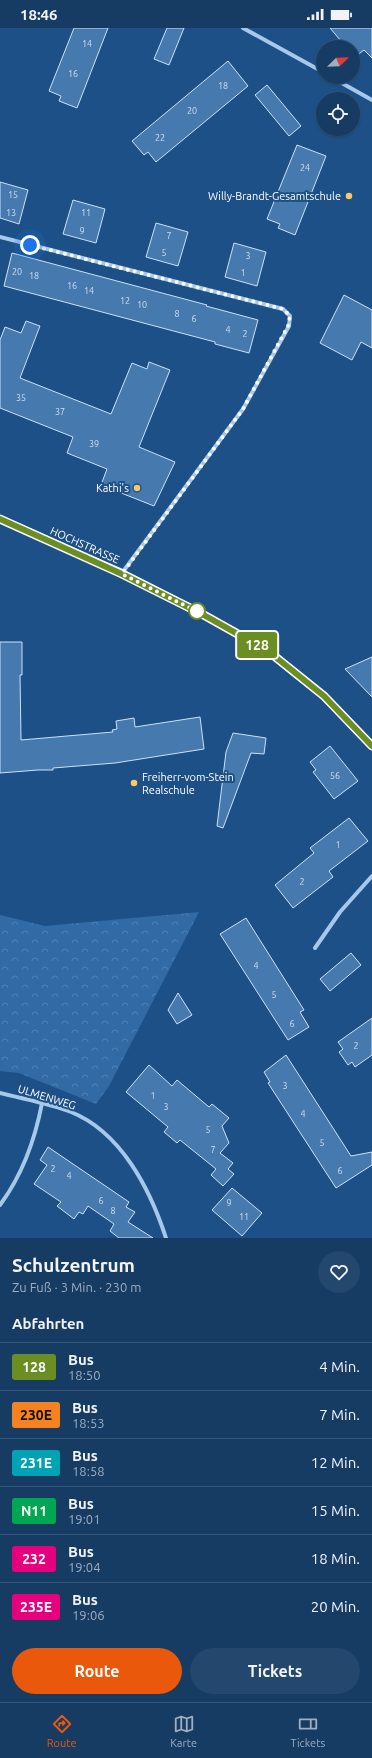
<!DOCTYPE html>
<html lang="de">
<meta charset="utf-8">
<style>
:root{--surface:#163c64;--page:#23476d;--text:#f1f3f6;--muted:#9eadbf;--line:#355678;--accent:#ea580c}
body{margin:0;font-family:Ubuntu,sans-serif;background:var(--page);color:var(--text);height:100vh;display:flex;flex-direction:column;font-size:15px;white-space:nowrap}
*{box-sizing:border-box;margin:0}
p{font-size:13px;color:var(--muted)}
.icon{flex:none;width:22px;height:22px;fill:none;stroke:currentColor;stroke-width:2;stroke-linecap:round;stroke-linejoin:round}
.map{position:relative;height:1210px;overflow:hidden}
.sheet{display:flex;flex-direction:column;background:var(--surface);flex:1}
.sheet>*{flex:none}
.badge{padding:0 8px;border-radius:3px;font-size:14px;line-height:26px}
.needle{width:26px;rotate:67deg}
.controls{position:absolute;left:316px;top:12px;display:grid;gap:8px}
.controls a{display:grid;place-items:center;width:44px;height:44px;border-radius:50%;background:var(--surface);box-shadow:0 1px 3px #0004,0 0 0 1px var(--line);font-size:20px}
.you{position:absolute;width:20px;height:20px;margin:-10px;border:3px solid #fff;border-radius:50%;background:#1a73e8;box-shadow:0 0 0 6px #1a73e833}
.map>.badge{position:absolute;translate:-50% -50%;box-shadow:0 0 0 2px #fff}
h2{padding:0 12px;font-size:15px;line-height:36px}
.round{display:grid;place-items:center;flex:none;width:42px;height:42px;border-radius:21px;background:var(--page)}
.head{display:flex;align-items:center;justify-content:space-between;height:68px;padding:0 12px}
h1{font-size:19px;font-weight:700;line-height:30px}
.action{display:flex;gap:8px;margin-top:auto;padding:8px 12px}
.action a{flex:1;height:46px;border-radius:24px;background:var(--accent);color:#fff;font-size:16px;font-weight:700;line-height:46px;text-align:center}
.action a+a{background:var(--page);color:var(--text)}
ul{padding:0;list-style:none}
li{display:flex;align-items:center;gap:12px;height:48px;padding:0 12px;border-top:1px solid var(--line)}
li div{flex:1}
li b{display:block;font-size:15px}
li em{font-style:normal}
li .badge{min-width:44px;font-weight:700;text-align:center}
.status{display:flex;justify-content:space-between;align-items:center;height:28px;padding:0 20px;background:var(--surface);direction:ltr}
.status svg{height:11px;fill:currentColor}
.dock{display:flex;justify-content:space-around;align-items:center;height:56px;border-top:1px solid var(--line);background:var(--surface);font-size:11px;color:var(--muted)}
.dock a{display:grid;justify-items:center;gap:2px}
.dock .current{color:var(--accent)}
.map>svg:first-child{display:block}
.forest{fill:url(#forest-crowns)}
.building{fill:#467aaf;stroke:#cbe1f8}
.lines{fill:none;stroke-linecap:round;stroke-linejoin:round}
.street{stroke:#a6c8eb;stroke-width:4}
.secondary{stroke:#d2e4f8;stroke-width:8}
.line-casing{stroke:#fff;stroke-width:9}
.line{stroke:#6b8e23;stroke-width:6}
.walk{stroke:#fff;stroke-width:4;stroke-dasharray:0 7.2}
.poi-dot{fill:#fac864;stroke:#1d5086;stroke-width:1.5}
.stop-dot{fill:#fff;stroke:#6b8e23;stroke-width:2}
.labels{text-anchor:middle;stroke-width:4;stroke-linejoin:round;paint-order:stroke}
.number-label{font-size:9px;fill:#d1deeb}
.poi-label{font-size:11px;fill:#fff;stroke:#1d5086;text-anchor:end}
.street-label{font-size:11px;fill:#fff;stroke:#1d5086}
</style>
<div class="status"><b>18:46</b><svg viewBox="0 0 49 12"><path d="M0 12V9h3v3zM5 12V6h3v6zM10 12V3h3v9zM15 12V0h3v12zM26 1h20v11H26zM47 4h2v5h-2z"/></svg></div>
<div class="map">
<svg width="372" height="1210" viewBox="0 0 372 1210">
<defs>
<pattern id="forest-crowns" width="20" height="18" patternUnits="userSpaceOnUse"><rect width="20" height="18" fill="#316aa4"/><path d="M2 6a3 3 0 1 1 6 0M12 15a3 3 0 1 1 6 0" fill="none" stroke="#5080b2"/></pattern>
</defs>
<rect width="100%" height="100%" fill="#1d5086"/>
<path class="forest" d="M199,884l-90,174 -13,18 -77,-31 -19,-2v-156l45,11z"/>
<g class="building">
<path d="M74,0h34l-31,80 -18,-7 2,-5 -12,-5z"/>
<path d="M167,0h17l-15,37 -15,-6z"/>
<path d="M330,0h42v30l-8,-8 -9,7 -2,-2v-8h-7z"/>
<path d="M228,33l20,25 -92,76 -8,-10 -4,3 -12,-14z"/>
<path d="M267,57l34,41 -12,10 -34,-41z"/>
<path d="M297,117l29,11 -31,79 -17,-7 2,-4 -13,-5z"/>
<path d="M0,154l28,8 -9,34 -19,-6z"/>
<path d="M73,172l32,9 -9,34 -33,-9z"/>
<path d="M156,195l32,9 -10,34 -32,-9z"/>
<path d="M234,215l32,9 -9,34 -32,-9z"/>
<path d="M12,225l195,52 -1,1 52,14 -9,33 -34,-9v-2l-211,-56z"/>
<path d="M344,267l28,15v38l-11,-6 -9,18 -32,-17z"/>
<path d="M26,293l14,5 -20,52 91,36 21,-51 15,6 2,-7 21,8 -31,77 36,15 -21,44 -53,-21 6,-16 -40,-16 6,-16 -73,-29v-68l5,-13 16,6z"/>
<path d="M0,614h22v33h-2l1,65 92,-8 -1,-2 5,-1 -1,-8 18,-3 1,9 65,-10 4,32 -89,14 -62,5v2h-15l-38,3z"/>
<path d="M372,629v40l-27,-28z"/>
<path d="M233,705l33,5 -2,16 -13,-1 -28,75 -6,-2 9,-74z"/>
<path d="M330,718l28,35 -24,18 -21,-27 3,-2 -6,-8z"/>
<path d="M349,790l19,23 -39,30 4,6 -40,31 -18,-23 39,-32 -4,-5z"/>
<path d="M246,890l58,92 -4,2 9,15 -21,13 -68,-106z"/>
<path d="M351,925l10,12 -31,26 -10,-12z"/>
<path d="M178,965l14,22 -15,9 -9,-14z"/>
<path d="M372,990v37l-17,12 -3,-5 -4,3 -9,-13 4,-3 -5,-7z"/>
<path d="M286,1027l65,101 21,-4v13l-36,23 -68,-105 2,-1 -6,-10z"/>
<path d="M149,1037l23,21 5,-6 32,27 3,-3 17,14 -7,8 7,17 -9,10 13,10 -5,6 6,5 -11,12 -12,-11 5,-6 -36,-29 -3,3 -13,-11 4,-5 -42,-35z"/>
<path d="M48,1119l81,55 -3,5 9,5 -7,10 25,16h-34l-9,-7 4,-7 -26,-18 -5,8 -4,-2 -5,7 -17,-13 4,-4 -27,-18 13,-19 -7,-5z"/>
<path d="M232,1160l30,25 -20,23 -30,-26z"/>
</g>
<g class="lines">
<g class="street">
<path d="M243,0l80,44"/>
<path d="M331,49l41,23"/>
<path d="M0,209l283,72 7,7 -1,10 -46,83 -121,164"/>
<path d="M315,920l25,-36 32,-36"/>
<path d="M0,1065c23,6 49,10 71,19 50,20 79,77 95,126"/>
<path d="M0,1177c23,-31 35,-65 42,-102"/>
</g>
<path class="secondary" d="M0,491l122,54 80,41 66,37 56,45 48,50"/>
</g>
<g class="lines">
<defs>
<path id="line" d="M0,491l122,55 80,40 66,37 56,45 48,50"/>
</defs>
<use href="#line" class="line-casing"/>
<use href="#line" class="line"/>
<path class="walk" d="M30,217l253,64 7,7 -2,10 -45,83 -121,165 80,40 -5,-3"/>
</g>
<g class="poi-dot">
<circle cx="349" cy="168" r="4"/>
<circle cx="137" cy="460" r="4"/>
<circle cx="134" cy="755" r="4"/>
</g>
<circle class="stop-dot" cx="197" cy="583" r="8"/>
<g class="labels">
<g class="number-label">
<text x="87" y="19">14</text>
<text x="73" y="49">16</text>
<text x="223" y="61">18</text>
<text x="192" y="86">20</text>
<text x="160" y="113">22</text>
<text x="305" y="143">24</text>
<text x="13" y="170">15</text>
<text x="11" y="188">13</text>
<text x="86" y="188">11</text>
<text x="82" y="206">9</text>
<text x="169" y="211">7</text>
<text x="164" y="228">5</text>
<text x="248" y="231">3</text>
<text x="17" y="247">20</text>
<text x="243" y="248">1</text>
<text x="34" y="251">18</text>
<text x="72" y="261">16</text>
<text x="89" y="266">14</text>
<text x="125" y="276">12</text>
<text x="142" y="280">10</text>
<text x="177" y="289">8</text>
<text x="194" y="294">6</text>
<text x="228" y="305">4</text>
<text x="245" y="309">2</text>
<text x="21" y="373">35</text>
<text x="60" y="387">37</text>
<text x="94" y="419">39</text>
<text x="335" y="751">56</text>
<text x="338" y="820">1</text>
<text x="302" y="857">2</text>
<text x="256" y="941">4</text>
<text x="274" y="970">5</text>
<text x="292" y="999">6</text>
<text x="356" y="1021">2</text>
<text x="285" y="1061">3</text>
<text x="153" y="1071">1</text>
<text x="166" y="1082">3</text>
<text x="303" y="1089">4</text>
<text x="208" y="1105">5</text>
<text x="322" y="1118">5</text>
<text x="213" y="1125">7</text>
<text x="53" y="1144">2</text>
<text x="340" y="1146">6</text>
<text x="69" y="1151">4</text>
<text x="101" y="1176">6</text>
<text x="229" y="1178">9</text>
<text x="113" y="1186">8</text>
<text x="244" y="1192">11</text>
</g>
<g class="poi-label">
<text x="341" y="172">Willy-Brandt-Gesamtschule</text>
<text x="129" y="464">Kathi's</text>
<text x="142" y="753" text-anchor="start">Freiherr-vom-Stein<tspan x="142" dy="13">Realschule</tspan></text>
</g>
<g class="street-label">
<text transform="translate(85 517) rotate(24)" y="4">HOCHSTRASSE</text>
<text transform="translate(47 1069) rotate(17)" y="4">ULMENWEG</text>
</g>
</g>
</svg>
<div class="controls">
<a><svg class="needle" viewBox="-14 -14 28 28"><path d="M0-13l5 13h-10z" fill="#e53935"/><path d="M0 13l5-13h-10z" fill="#9eadbf"/></svg></a>
<a><svg class="icon" aria-label="locate" viewBox="0 0 24 24"><circle cx="12" cy="12" r="6"/><path d="M12 2v4M12 18v4M2 12h4M18 12h4"/></svg></a>
</div>
<div class="you" style="left:30px;top:217px"></div>
<b class="badge" style="left:257px;top:617px;background:#6b8e23;color:#fff">128</b>
</div>
<section class="sheet">
<div class="head"><div><h1>Schulzentrum</h1><p>Zu Fuß · 3 Min. · 230 m</p></div><a class="round"><svg class="icon" aria-label="heart" viewBox="0 0 24 24"><path d="M12 20l-8-8c-3-5 5-10 8-4 3-6 11-1 8 4z"/></svg></a></div>
<h2>Abfahrten</h2>
<ul>
<li><span class="badge" style="background:#6b8e23;color:#fff">128</span><div><b>Bus</b><p>18:50</p></div><em>4 Min.</em></li>
<li><span class="badge" style="background:#f58220;color:#111">230E</span><div><b>Bus</b><p>18:53</p></div><em>7 Min.</em></li>
<li><span class="badge" style="background:#00a3b4;color:#fff">231E</span><div><b>Bus</b><p>18:58</p></div><em>12 Min.</em></li>
<li><span class="badge" style="background:#00a651;color:#fff">N11</span><div><b>Bus</b><p>19:01</p></div><em>15 Min.</em></li>
<li><span class="badge" style="background:#e6007e;color:#fff">232</span><div><b>Bus</b><p>19:04</p></div><em>18 Min.</em></li>
<li><span class="badge" style="background:#e6007e;color:#fff">235E</span><div><b>Bus</b><p>19:06</p></div><em>20 Min.</em></li>
</ul>
<div class="action"><a>Route</a><a>Tickets</a></div>
</section>
<nav class="dock">
<a class="current"><svg class="icon" aria-label="directions" viewBox="0 0 24 24"><path d="M12 3l9 9-9 9-9-9zM9 14v-3h6M13 9l2 2-2 2"/></svg>Route</a>
<a><svg class="icon" aria-label="map" viewBox="0 0 24 24"><path d="M3 6l6-2 6 2 6-2v14l-6 2-6-2-6 2zM9 4v14M15 6v14"/></svg>Karte</a>
<a><svg class="icon" aria-label="tickets" viewBox="0 0 24 24"><path d="M3 7h18v10H3zM15 7v10"/></svg>Tickets</a>
</nav>
